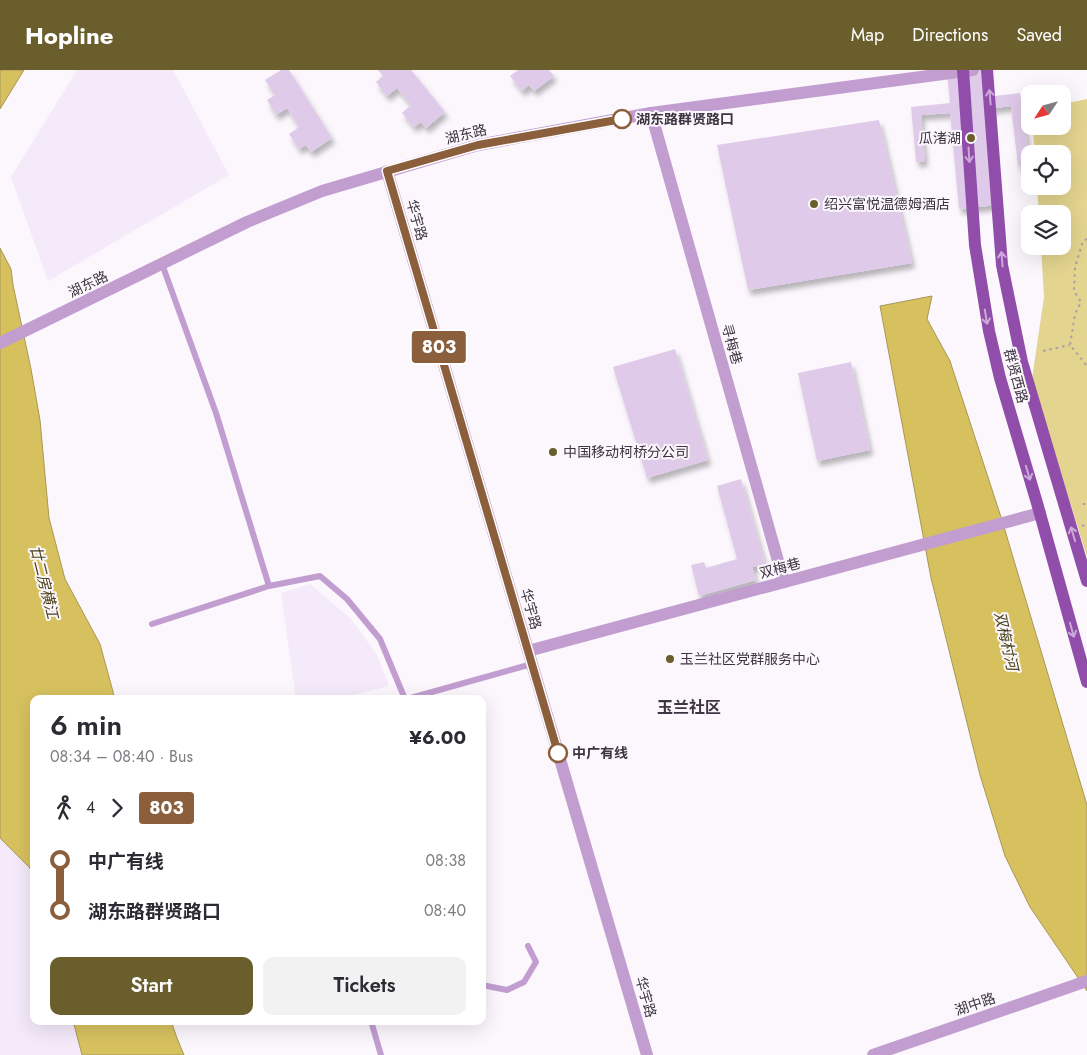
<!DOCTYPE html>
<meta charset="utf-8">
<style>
:root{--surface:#fff;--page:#f2f2f3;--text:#2b2b33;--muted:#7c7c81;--accent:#6a5f2c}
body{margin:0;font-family:Jost,"Noto Sans SC",sans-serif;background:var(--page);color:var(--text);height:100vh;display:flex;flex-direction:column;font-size:19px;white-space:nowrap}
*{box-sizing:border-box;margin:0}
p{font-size:16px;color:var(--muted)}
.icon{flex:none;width:28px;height:28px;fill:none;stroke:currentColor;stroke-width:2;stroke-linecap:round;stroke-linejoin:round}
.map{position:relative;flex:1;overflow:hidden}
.drawer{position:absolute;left:30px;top:625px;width:456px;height:330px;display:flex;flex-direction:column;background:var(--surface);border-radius:10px;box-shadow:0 5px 20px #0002}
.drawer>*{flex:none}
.badge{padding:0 10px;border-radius:4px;font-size:18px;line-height:32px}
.needle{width:32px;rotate:234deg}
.tools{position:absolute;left:1021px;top:15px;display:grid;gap:10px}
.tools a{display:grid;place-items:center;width:50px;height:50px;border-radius:10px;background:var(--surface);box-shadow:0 5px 20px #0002;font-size:25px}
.map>.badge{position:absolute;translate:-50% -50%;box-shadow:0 0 0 2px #fff}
.legs{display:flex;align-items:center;gap:8px;height:55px;padding:0 20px;font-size:16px}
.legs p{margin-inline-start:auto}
.headline{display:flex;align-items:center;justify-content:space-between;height:85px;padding:0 20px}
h1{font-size:28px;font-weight:600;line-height:38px}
.cta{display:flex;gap:10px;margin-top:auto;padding:10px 20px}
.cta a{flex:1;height:58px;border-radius:10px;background:var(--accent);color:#fff;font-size:20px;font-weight:600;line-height:58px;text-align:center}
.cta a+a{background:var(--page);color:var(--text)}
ul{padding:0 20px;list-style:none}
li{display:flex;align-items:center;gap:18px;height:50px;font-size:19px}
li i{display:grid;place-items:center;width:8px;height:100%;margin:0 6px;background:currentColor}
li i::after{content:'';width:12px;height:12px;margin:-6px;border:4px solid;border-radius:50%;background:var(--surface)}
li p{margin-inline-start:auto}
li:first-child i{background:linear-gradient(#0000 50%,currentColor 0)}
li:last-child i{background:linear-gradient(currentColor 50%,#0000 0)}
header{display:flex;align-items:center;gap:30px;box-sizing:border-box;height:70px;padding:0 25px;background:var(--accent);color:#fff}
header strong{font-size:24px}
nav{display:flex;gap:28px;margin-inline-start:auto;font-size:18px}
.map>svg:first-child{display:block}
.built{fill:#f5eafa}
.green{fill:#e3d48f}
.water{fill:#d7c15f;stroke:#a99756}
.building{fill:#e0cae9;filter:url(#shadow)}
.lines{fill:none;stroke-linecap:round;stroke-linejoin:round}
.path{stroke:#a6a0a9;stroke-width:2;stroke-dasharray:2.5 4;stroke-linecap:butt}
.service{stroke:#c29ed0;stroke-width:6}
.minor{stroke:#c29ed0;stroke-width:12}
.tertiary{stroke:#c29ed0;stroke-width:12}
.primary{stroke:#904daa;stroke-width:12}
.oneway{stroke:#cbaad8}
.line-1-casing{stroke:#fff;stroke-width:11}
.line-1{stroke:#8b5e3c;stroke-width:8}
.stop-1-dot{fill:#fff;stroke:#8b5e3c;stroke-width:2.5}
.poi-dot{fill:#6a5f2c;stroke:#fbf7fd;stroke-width:2}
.labels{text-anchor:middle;stroke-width:4;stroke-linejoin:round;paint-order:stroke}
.stop-label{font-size:14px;font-weight:bold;fill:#3e3542;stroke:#fbf7fd;text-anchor:start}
.street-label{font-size:14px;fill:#3e3542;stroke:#fbf7fd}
.poi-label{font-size:14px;fill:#3e3542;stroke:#fbf7fd;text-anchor:start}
.water-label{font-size:15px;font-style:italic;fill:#4c4319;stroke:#fbf7fd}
.quarter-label{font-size:16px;font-weight:bold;fill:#3e3542;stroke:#fbf7fd}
</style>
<header>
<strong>Hopline</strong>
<nav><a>Map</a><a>Directions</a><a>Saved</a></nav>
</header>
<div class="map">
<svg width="1087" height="985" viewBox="0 0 1087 985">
<defs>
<filter id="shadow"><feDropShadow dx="3" dy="5.5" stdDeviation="2.5" flood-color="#0004"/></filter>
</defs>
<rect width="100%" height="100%" fill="#fbf7fd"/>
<g class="built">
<path d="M77,0h96l56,105 -181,106 -37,-104z"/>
<path d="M310,514l42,36 25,35 12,31 -51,13h-42l-15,-106z"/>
<path d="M0,768l29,29 5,8v146h38l3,7 7,27h-82z"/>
</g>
<path class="green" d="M1087,29v458l-55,-178 12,-82 -3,-51h21v-32h-23l-2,-28h25v-32h-27l-2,-22 4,-6h25l1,-22z"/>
<g class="water">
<path d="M0,0h24l-24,39z"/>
<path d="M0,178l11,21 2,16 18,84 9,51 9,98 16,61 35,65 15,55h-81v176l-5,-8 -29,-29z"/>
<path d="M932,226l-5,23 23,42 51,156 86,288v186l-57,-84 -25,-51 -25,-81 -49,-197 -51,-272z"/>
<path d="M72,951h99l6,17 7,17h-102l-7,-27z"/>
</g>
<g class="building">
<path d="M281,0h8l43,68 -21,14 -5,-7 -7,4 -10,-15 10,-7 -12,-19 -11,7 -9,-15 8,-5 -10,-15z"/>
<path d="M378,0h33l34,42 -19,16 -5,-6 -7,5 -12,-14 9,-8 -14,-17 -10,8 -11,-14 7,-6z"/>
<path d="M518,0h31l5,6 -20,15 -5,-6 -7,6 -12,-15z"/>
<path d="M947,0h37l2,27 34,-4 10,72 -12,1 -7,-60 -24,3 9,96 -37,4 -9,-96 -29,2 4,46 -9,1 -5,-55 39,-4z"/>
<path d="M879,50l33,143 -164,27 -31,-145z"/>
<path d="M675,279l33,111 -61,18 -34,-111z"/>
<path d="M851,292l19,88 -53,11 -19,-88z"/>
<path d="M741,409l24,85 -13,3 4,13 -57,16 -8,-31 13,-3 2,6 31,-9 -20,-73z"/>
</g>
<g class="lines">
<g class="path">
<path d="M1087,169l-4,2 -8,26 -1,24 7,11 -6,12 -5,31 17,21"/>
<path d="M1043,281l27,-6"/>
<path d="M1083,434h4"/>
<path d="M1082,456l5,-2"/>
</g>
<g class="service">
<path d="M162,194l54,149 53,173"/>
<path d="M152,554l117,-38 51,-10 27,23 33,40 25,60"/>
<path d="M407,629l125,-35"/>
<path d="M482,915l25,5 17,-8 12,-20 -8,-16"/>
<path d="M371,951l10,34"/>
</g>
<g class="minor">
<path d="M651,43l133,469"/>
<path d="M387,101l260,884"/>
<path d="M528,581l512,-138"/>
<path d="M873,985l214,-74"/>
</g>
<path class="tertiary" d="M0,273l247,-121 75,-31 156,-46 173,-32 322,-43"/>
<g class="primary">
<path d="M963,0l12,175 14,86 11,47 37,125 50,179"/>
<path d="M987,0l15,195 20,97 65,219"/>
</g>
</g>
<defs><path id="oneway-shaft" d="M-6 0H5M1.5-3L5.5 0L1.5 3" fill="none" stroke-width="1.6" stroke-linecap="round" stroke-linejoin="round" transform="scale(1.25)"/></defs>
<g class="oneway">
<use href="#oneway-shaft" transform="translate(990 27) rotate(-95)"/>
<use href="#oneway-shaft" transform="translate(969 85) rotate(86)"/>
<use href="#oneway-shaft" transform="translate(1002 189) rotate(-95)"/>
<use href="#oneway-shaft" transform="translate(986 247) rotate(81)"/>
<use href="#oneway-shaft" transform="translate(1028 403) rotate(73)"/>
<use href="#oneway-shaft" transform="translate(1073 464) rotate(-107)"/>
<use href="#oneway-shaft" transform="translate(1072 560) rotate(74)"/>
</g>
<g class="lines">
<defs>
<path id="line-1" d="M558,683l-171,-582 91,-26 144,-26"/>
</defs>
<use href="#line-1" class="line-1-casing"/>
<use href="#line-1" class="line-1"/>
</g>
<g class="stop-1-dot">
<circle cx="622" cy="49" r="9"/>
<circle cx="558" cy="683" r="9"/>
</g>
<g class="poi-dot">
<circle cx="971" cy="68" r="5"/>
<circle cx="814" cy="134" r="5"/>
<circle cx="553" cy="382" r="5"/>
<circle cx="670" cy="589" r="5"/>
</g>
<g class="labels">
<g class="stop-label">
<text x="636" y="54">湖东路群贤路口</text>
<text x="572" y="688">中广有线</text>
</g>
<g class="street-label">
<text transform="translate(466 64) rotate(-14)" y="5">湖东路</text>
<text transform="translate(417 150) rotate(74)" y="5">华宇路</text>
<text transform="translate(88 214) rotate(-26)" y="5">湖东路</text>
<text transform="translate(732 274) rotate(74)" y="5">寻梅巷</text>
<text transform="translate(1016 306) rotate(75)" y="5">群贤西路</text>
<text transform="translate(780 498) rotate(-15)" y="5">双梅巷</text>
<text transform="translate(531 539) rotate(74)" y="5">华宇路</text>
<text transform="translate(646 927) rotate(74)" y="5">华宇路</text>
<text transform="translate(975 934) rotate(-19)" y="5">湖中路</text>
</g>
<g class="poi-label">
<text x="961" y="73" text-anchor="end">瓜渚湖</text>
<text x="824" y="139">绍兴富悦温德姆酒店</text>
<text x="563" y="387">中国移动柯桥分公司</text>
<text x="680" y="594">玉兰社区党群服务中心</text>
</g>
<g class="water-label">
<text transform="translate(44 512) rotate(76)" y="5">廿二房横江</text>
<text transform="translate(1006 571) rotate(77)" y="5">双梅村河</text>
</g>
<g class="quarter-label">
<text x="689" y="643">玉兰社区</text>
</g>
</g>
</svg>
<div class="tools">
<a><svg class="needle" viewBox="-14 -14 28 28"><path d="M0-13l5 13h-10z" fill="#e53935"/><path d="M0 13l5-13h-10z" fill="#7c7c81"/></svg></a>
<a><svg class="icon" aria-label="locate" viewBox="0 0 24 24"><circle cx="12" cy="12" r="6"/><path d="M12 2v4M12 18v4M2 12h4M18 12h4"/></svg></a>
<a><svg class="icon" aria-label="layers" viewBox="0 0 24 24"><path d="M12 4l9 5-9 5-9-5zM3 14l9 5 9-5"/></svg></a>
</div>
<b class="badge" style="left:439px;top:277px;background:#8b5e3c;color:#fff">803</b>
<section class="drawer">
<div class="headline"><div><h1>6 min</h1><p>08:34 – 08:40 · Bus</p></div><b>¥6.00</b></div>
<div class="legs"><svg class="icon" aria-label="walk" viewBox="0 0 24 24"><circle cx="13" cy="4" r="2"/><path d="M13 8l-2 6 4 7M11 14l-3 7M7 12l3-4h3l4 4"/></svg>4<svg class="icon" aria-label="forward" viewBox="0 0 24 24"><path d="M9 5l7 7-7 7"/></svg><b class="badge" style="background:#8b5e3c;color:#fff">803</b></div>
<ul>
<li><i style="color:#8b5e3c"></i><b>中广有线</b><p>08:38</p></li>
<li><i style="color:#8b5e3c"></i><b>湖东路群贤路口</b><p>08:40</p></li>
</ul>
<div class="cta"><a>Start</a><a>Tickets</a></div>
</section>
</div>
